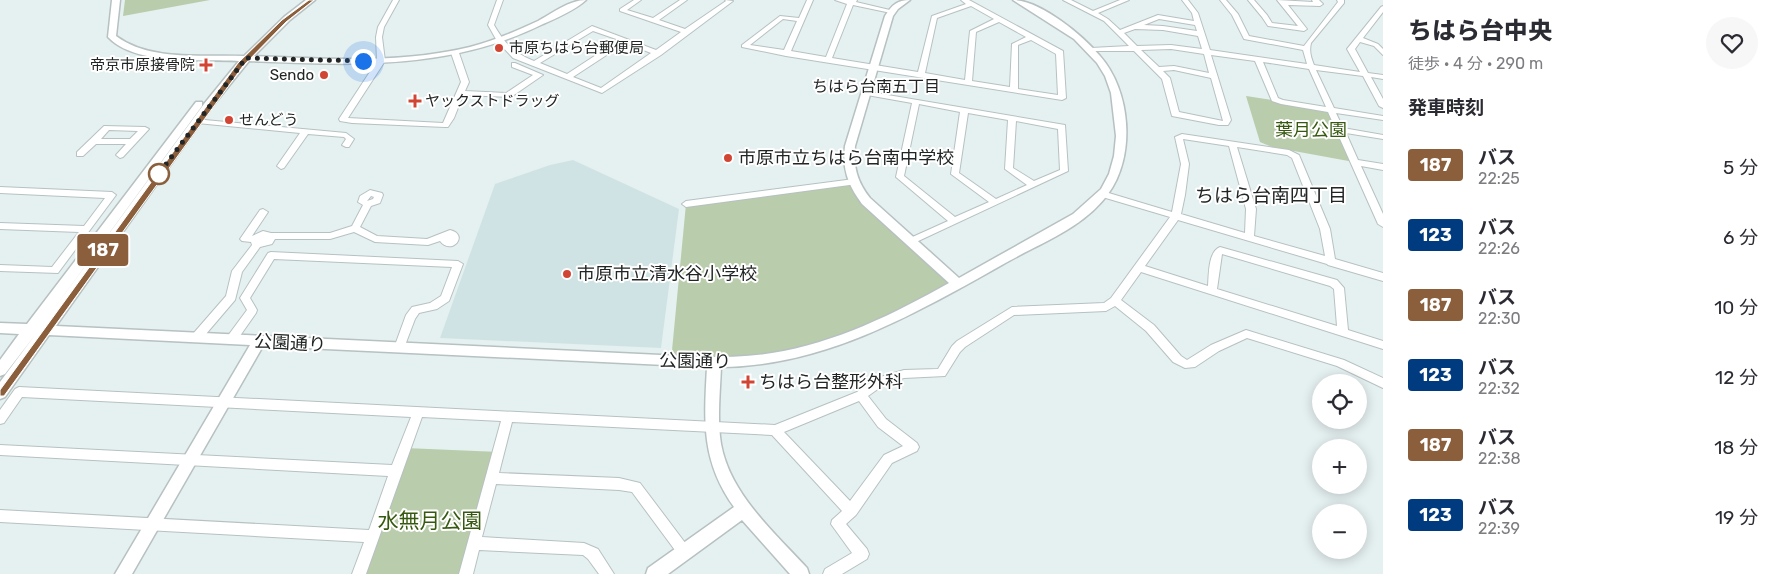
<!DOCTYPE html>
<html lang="ja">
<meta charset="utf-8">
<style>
:root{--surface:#fff;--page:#f7f7f7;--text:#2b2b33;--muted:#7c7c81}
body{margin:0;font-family:Rubik,"Noto Sans JP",sans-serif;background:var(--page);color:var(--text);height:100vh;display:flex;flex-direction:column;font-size:19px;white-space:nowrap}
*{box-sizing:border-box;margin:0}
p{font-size:16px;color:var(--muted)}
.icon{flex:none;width:28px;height:28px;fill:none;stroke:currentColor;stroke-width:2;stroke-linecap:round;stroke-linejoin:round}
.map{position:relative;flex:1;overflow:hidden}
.panel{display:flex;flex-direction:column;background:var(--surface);width:400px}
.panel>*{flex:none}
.badge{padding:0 10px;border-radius:4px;font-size:18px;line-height:32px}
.fabs{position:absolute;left:1312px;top:374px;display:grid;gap:10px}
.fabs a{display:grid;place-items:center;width:55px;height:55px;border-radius:50%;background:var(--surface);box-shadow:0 2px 12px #0003;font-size:25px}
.you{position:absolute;width:25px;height:25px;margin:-12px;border:4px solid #fff;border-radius:50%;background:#1a73e8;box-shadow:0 0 0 8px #1a73e833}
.map>.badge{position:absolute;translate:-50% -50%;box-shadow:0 0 0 2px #fff}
h2{padding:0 25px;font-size:19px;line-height:45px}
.round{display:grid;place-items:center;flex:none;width:52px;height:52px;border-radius:26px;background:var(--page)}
.summary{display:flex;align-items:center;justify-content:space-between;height:85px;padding:0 25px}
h1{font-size:24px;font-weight:800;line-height:38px}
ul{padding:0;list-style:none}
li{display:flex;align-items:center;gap:15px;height:70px;padding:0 25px}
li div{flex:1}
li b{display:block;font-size:19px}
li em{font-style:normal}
li .badge{min-width:55px;font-weight:700;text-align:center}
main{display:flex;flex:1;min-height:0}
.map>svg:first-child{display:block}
.built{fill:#d0e3e4}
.green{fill:#b9ccab}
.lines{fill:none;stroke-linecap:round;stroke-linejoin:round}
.minor-casing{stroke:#b7c1c1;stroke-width:2}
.tertiary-casing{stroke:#b7c1c1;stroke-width:3}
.minor{fill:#fff;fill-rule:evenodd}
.tertiary{fill:#fff;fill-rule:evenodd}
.line{fill:#8b5e3c;stroke:#fff}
.walk{stroke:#222525;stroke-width:5;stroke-dasharray:0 9}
.poi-dot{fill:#d14534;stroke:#fff;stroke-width:2}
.stop-dot{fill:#fff;stroke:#8b5e3c;stroke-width:2.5}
.labels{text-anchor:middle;stroke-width:4;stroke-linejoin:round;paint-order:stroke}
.far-poi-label{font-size:15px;fill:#222525;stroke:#fff;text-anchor:start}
.far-neighbourhood-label{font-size:16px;fill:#222525;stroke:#fff}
.park-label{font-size:18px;fill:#36590f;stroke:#fff}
.poi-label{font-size:18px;fill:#222525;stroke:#fff;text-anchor:start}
.street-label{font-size:18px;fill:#222525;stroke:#fff}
.neighbourhood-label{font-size:19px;fill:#222525;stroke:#fff}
.near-park-label{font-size:21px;fill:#36590f;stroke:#fff}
</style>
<main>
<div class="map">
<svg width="1383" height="574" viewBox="0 0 1383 574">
<rect width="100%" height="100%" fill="#e5f0f0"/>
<path class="built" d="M573,160l106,49 -18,139 -221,-10 55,-154 55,-19z"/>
<g class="green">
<path d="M125,0h85l-87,16z"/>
<path d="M1246,96l85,13 23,53 -82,-15 -12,-5z"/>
<path d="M854,182l12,19 92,83 -80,40 -104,34 -103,3 15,-157z"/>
<path d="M405,448l94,4 -33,122h-107z"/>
</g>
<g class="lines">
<defs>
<g id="minor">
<path d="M393,0h6l-15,27 -2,10 3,24 -37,57 95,5 18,-41 -10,-29 4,-2 4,2 10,29 -4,9 41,2 27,-18 -21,-8v-4h3l28,12 -32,22 -48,-2 -9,23 -6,9h-3l-93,-4 -12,-2 -1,-2 38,-58 -1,-24 2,-10z"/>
<path d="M497,0h6l-9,25c11,19 20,28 40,36l58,-35 64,24 25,-18 -61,-21v-2l14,-9h7l-14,10 26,8 27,-18h7l-28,20 26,9 41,-28 -1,-1 8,1 -72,54 -59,38 -89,-35 -16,-17 -9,-16zM593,31l26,9 -52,34 -27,-11zM625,43l26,10 -50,35 -28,-11z"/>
<path d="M807,0h6l-22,51 35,6 21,-53 -12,-4h22l-1,2 38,9 -3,2 -38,-8 -21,53 86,14 14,-56 34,-12 -5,-4h8l94,51 3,47 -4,2 -276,-44 -44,-9v-2l38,-29 19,2zM971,6l23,13 -24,12 -5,49 -40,-7 12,-55zM783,19l14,2 -13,29 -34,-5zM999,22l27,15 -14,7 -2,43 -38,-6 4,-49zM1031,40l25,14 2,41 -40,-6v-44z"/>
<path d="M1063,0h8l22,11 27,-11h9l-31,13 10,6 12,11 38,-15 36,6 -2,-8 -10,-13h6l10,13 12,37 97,14 -4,-14 -59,-11 -12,-24 -12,-15h6l12,14 11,22 55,10 34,-44 -1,-2h7v3l-33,40c-2,9 0,14 3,22l46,7 -13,-23 34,-42 2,-1v6l-20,26 15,6 5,5v6l-9,-9 -14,-4 -5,7 13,24 15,2v4l-12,-2 12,22v9l-4,-2 -16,-30 -47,-6 18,38 49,8v4l-47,-7 7,15 40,7v4l-37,-6 12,27 25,4v6l-22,-4 22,48v13l-5,-3 -50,-112 -47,-8 -9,-3 -17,-40 -44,-6 20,65 -3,5h-9l-47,-9 -10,-37 -28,-28h-45v-2l2,-1 38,-2 -25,-25zM1159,19l36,6 2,6 -34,-5 -19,-1zM1135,29l28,1 35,6 4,13 -31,-4 -34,1 -13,-13zM1171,49l33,5 5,19 -35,-7 -15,1 -18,-17zM1263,62l46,7 17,38 -43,-7 -5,-2zM1174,70l37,8 12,43 -44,-9 -9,-34 -7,-7z"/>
<path d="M1248,0h6l13,15 5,8 26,3 -21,-26 36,2 -1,-2h7l4,4 -3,2 -32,-1 19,24 -3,2 -36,-5 -6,-9z"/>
<path d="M864,91l201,34 3,46 -154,72h-6l-2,-2 2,-2 40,-18 -52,-44 16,-74 -45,-8h-3zM919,104l41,8 -9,62 38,28 -34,15 -51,-41zM968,113l40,7 -3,49 22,16 -31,14 -37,-26zM1016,121l42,8 2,41 -26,11 -21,-13z"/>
<path d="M194,119l152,14 8,6 -5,8h-3l-4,-2 4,-6 -2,-2 -36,-3 -24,34 -3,1 -4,-3 23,-33 -103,-10h-3z"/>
<path d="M104,126l41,1 4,2 -26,28 -3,1 -4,-3 10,-11h-30l-13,12h-6v-4zM109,130l29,1 -8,8h-29z"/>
<path d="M1182,134l107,16 10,5 31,74 5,30 48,14v8l-55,-16 -1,-1 -149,-44 -33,46 63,20c1,-12 0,-34 12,-39l117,33 7,8 4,42 35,11v8l-242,-77 -20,28 33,25 27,31 6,4 24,-15 35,-15 98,30 39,18v10l-46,-22 -90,-28 -28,13 -24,16 -10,1 -12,-6 -27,-31 -31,-25 -9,5 -92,4 -49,32 -5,5 -15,24 -41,2 -19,6 -17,12 18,23 31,24 2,4 -2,4 -25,12 -36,52 -10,9 21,25 2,5 -2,5 -25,15h-19l2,-5 27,-16 -21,-29 1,-4 10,-9 -70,-76 -260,-13 -13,51 120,5 21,5 52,69 -2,5 -5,1 -5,-1 -48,-65 -13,-2 -123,-6 -14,53 102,6 14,6 16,25h-15l-11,-15 -5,-4 -104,-5 -6,24h-14l42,-153 -79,-4 -56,157h-14l12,-32 -364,-20v-12l369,20 19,-54 -388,-21v-10l392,20 19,-48 -389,-20 -18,26 -4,1v-14l15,-21 4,-2 756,38 82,-33 20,-14 27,-8 34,-1 14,-23 5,-5 55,-34 92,-4 7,-5 59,-81 -71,-21 -1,-2 4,-3 70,21 9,-48 -6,-27zM1183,139l46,7 17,63 -1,24 -64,-19 4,-19 4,-31zM1237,147l50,8 5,3 28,71 5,27 -71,-20 2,-27zM1222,254l108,32 4,3 3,37 -120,-37zM859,401l19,26 25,19 -19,9 -34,46 -66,-69z"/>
<path d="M854,179l3,1 1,2 -1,2 -171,23 -4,-3 4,-3z"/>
<path d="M0,187l112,5 4,3 -58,78 -58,-2v-6l52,2 27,-35 -79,-3v-6l84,3 21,-28 -105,-5z"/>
<path d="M370,190l12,3 1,2 -3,8 -9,3 -11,21 17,9 50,3 23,-9c20,5 1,26 -10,11l-12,4 -53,-3 -21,-10 -24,7h-55l-3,5 -12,3 -18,25 -7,28 -35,41h-8l-1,-3 1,-3 34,-39 6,-25 20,-26 -1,-3 -9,-1 -2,-2 20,-29 3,-1 5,3 -16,24 11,-5 8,2h59l22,-7 11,-21 -5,-3 2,-6zM371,196l3,1 -1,2 -6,2z"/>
<path d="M271,252l187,9 5,3 -14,37 -12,8 -18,4 -4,6 -11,29 -1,3h-8l-1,-3 12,-33 6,-8 18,-4 11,-7 11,-29 -178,-8 -24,39 7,12 -1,3 -21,30h-8l-1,-3 1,-3 20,-27 -7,-12 28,-45z"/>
</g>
<path id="tertiary" d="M112,0h8l-4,36c35,26 87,18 128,20l40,-39 22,-17h9l-25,20 -36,36c72,3 145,8 216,-9 24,-6 46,-16 68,-26 15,-8 31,-21 48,-21 -11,10 -29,18 -43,24 -95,47 -192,41 -294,37l-38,47 -155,218 647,31c23,0 46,0 69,-4 63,-10 122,-39 177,-70l-87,-79c-14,-19 -20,-35 -17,-58l40,-130c7,-11 12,-16 25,-16l-12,9 -5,7 -38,130c-2,20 2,36 15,52l89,80 114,-64 28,-25 8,-15 5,-18 2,-20 -5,-43 -6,-17 -8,-13 -23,-24 -61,-39c27,0 70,35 87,56 31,35 36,100 8,138 -24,33 -65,48 -99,67 -91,51 -182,105 -288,106 -1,26 -4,52 0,77 9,50 53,88 86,124l2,6h-19l-48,-54 -74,54h-22l2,-6 86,-61c-33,-46 -30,-86 -27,-140l-444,-21 -131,228h-17l135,-229 -201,-10 -44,62 -5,2v-17l35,-47 -30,39 -5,2v-16l19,-26 -19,-1v-10l27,1 169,-222h6v4l-160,219 162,-221 35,-43c-37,-2 -104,5 -131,-24z"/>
</defs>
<use href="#minor" class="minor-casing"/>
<use href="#tertiary" class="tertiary-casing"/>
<use href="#minor" class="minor"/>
<use href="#tertiary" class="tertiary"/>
</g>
<path class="line" d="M309,0h5l-28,22 -43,44 -239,330h-4v-6l238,-327 44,-43z"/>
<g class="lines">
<path class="walk" d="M159,174l-2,2 89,-118 117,3"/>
</g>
<g class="poi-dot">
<circle cx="499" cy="48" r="5"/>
<path d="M203.5 57.5h5v5h5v5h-5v5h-5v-5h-5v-5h5z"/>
<circle cx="324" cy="75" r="5"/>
<path d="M412.5 93.5h5v5h5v5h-5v5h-5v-5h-5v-5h5z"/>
<circle cx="229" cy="120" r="5"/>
<circle cx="728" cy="158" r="5"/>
<circle cx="567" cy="274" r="5"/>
<path d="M745.5 374.5h5v5h5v5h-5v5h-5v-5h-5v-5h5z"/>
</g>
<circle class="stop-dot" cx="159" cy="174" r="10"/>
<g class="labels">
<g class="far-poi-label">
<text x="509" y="53">市原ちはら台郵便局</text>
<text x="195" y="70" text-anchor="end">帝京市原接骨院</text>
<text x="314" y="80" text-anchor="end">Sendo</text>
<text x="425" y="106">ヤックストドラッグ</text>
<text x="239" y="125">せんどう</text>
</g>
<g class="far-neighbourhood-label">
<text x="876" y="92">ちはら台南五丁目</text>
</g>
<g class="park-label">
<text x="1311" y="136">葉月公園</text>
</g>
<g class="poi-label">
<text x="738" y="164">市原市立ちはら台南中学校</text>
<text x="577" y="280">市原市立清水谷小学校</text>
<text x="759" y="388">ちはら台整形外科</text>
</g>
<g class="street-label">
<text transform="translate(290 343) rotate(3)" y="6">公園通り</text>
<text transform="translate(695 361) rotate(1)" y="6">公園通り</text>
</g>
<g class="neighbourhood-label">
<text x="1271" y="202">ちはら台南四丁目</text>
</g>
<g class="near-park-label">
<text x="430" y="528">水無月公園</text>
</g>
</g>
</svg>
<div class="fabs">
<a><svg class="icon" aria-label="locate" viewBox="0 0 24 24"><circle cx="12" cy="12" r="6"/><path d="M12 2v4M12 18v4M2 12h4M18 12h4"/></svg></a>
<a>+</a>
<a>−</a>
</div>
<div class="you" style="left:363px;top:61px"></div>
<b class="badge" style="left:103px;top:250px;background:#8b5e3c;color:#fff">187</b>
</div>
<section class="panel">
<div class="summary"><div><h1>ちはら台中央</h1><p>徒歩 · 4 分 · 290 m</p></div><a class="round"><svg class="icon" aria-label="heart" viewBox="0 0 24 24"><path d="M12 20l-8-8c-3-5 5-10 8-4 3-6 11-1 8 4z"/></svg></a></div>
<h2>発車時刻</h2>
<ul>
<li><span class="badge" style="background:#8b5e3c;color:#fff">187</span><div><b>バス</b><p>22:25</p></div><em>5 分</em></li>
<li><span class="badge" style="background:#003b80;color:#fff">123</span><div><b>バス</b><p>22:26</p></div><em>6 分</em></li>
<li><span class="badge" style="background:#8b5e3c;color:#fff">187</span><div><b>バス</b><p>22:30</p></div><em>10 分</em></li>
<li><span class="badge" style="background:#003b80;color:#fff">123</span><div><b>バス</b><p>22:32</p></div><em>12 分</em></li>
<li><span class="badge" style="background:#8b5e3c;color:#fff">187</span><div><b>バス</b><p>22:38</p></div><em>18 分</em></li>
<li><span class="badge" style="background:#003b80;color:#fff">123</span><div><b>バス</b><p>22:39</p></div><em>19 分</em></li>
</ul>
</section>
</main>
